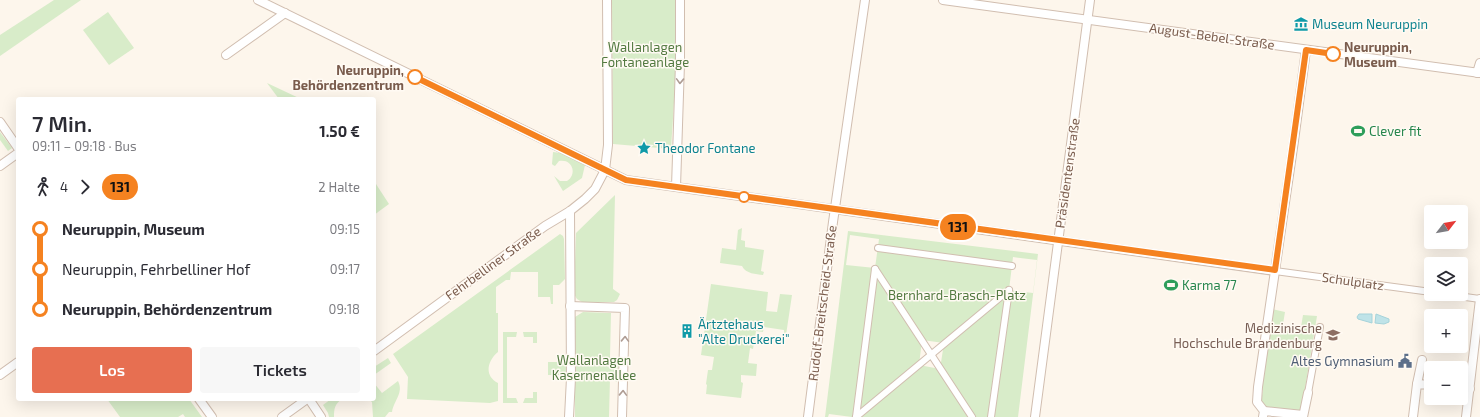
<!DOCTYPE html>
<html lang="de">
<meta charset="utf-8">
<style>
:root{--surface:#fff;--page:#f7f7f7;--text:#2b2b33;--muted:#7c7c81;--accent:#e76f51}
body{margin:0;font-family:"Exo 2",sans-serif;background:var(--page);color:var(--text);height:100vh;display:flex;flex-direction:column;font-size:15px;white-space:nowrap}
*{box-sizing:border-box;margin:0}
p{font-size:13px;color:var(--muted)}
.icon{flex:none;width:22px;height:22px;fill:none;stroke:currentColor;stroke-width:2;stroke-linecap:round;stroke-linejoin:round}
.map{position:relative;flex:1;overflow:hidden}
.side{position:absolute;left:16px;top:97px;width:360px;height:304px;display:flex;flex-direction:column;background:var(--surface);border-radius:4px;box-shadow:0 4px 16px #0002}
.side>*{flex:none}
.badge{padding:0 8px;border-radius:13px;font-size:14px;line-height:26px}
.needle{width:26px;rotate:59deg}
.controls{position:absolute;left:1424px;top:205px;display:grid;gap:8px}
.controls a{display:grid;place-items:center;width:44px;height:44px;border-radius:4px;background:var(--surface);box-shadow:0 4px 16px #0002;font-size:20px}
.map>.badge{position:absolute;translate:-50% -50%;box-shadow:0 0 0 2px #fff}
.legs{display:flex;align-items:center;gap:6px;height:44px;padding:0 16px;font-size:13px}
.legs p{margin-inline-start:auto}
.headline{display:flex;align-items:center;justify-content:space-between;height:68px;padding:0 16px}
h1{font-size:22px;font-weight:600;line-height:30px}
.button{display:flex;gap:8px;margin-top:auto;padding:8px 16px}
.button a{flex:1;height:46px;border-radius:4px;background:var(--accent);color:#fff;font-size:16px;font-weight:600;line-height:46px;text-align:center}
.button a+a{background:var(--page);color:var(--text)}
ul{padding:0 16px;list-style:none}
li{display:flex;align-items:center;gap:14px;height:40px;font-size:15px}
li i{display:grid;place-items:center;width:6px;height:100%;margin:0 5px;background:currentColor}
li i::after{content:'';width:10px;height:10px;margin:-5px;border:3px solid;border-radius:50%;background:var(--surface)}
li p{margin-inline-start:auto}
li:first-child i{background:linear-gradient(#0000 50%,currentColor 0)}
li:last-child i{background:linear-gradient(currentColor 50%,#0000 0)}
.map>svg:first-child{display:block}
.green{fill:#d8ecc9;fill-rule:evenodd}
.water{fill:#bfe3e8;stroke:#a5d3da}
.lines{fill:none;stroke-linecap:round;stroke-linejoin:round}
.pedestrian-casing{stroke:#d1beb0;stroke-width:8}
.minor-casing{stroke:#d1beb0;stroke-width:10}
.pedestrian{stroke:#fff;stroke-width:6}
.minor{stroke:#fff;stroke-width:8}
.oneway{stroke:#af9d94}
.line-1-casing{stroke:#fff;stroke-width:9}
.line-1{stroke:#f58220;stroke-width:6}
.stop-1-dot{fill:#fff;stroke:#f58220;stroke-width:2}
.labels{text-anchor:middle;stroke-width:3;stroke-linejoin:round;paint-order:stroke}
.culture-label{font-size:13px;fill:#0d838f;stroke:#fffaf3;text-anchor:start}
.street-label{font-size:13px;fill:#7a5c4d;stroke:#fffaf3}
.park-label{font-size:13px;fill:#537a41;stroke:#fffaf3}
.stop-label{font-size:13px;font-weight:bold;fill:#7a5c4d;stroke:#fffaf3;text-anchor:start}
.leisure-label{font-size:13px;fill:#27864d;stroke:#fffaf3;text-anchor:start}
.education-label{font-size:13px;fill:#785e54;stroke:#fffaf3;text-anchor:end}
.service-label{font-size:13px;fill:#4e5e75;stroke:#fffaf3;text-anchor:end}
</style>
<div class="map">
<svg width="1480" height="417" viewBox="0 0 1480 417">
<rect width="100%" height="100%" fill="#fdf6ec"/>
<g class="green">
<path d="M54,0h27l-81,56v-21z"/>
<path d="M612,0h64l1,56 -6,93 -58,-5z"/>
<path d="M108,12l26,36 -25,17 -26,-35z"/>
<path d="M267,83l34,16h-22z"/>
<path d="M0,132l12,16 -4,3 -8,-11z"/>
<path d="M553,152l8,1 24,12 -3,13 -19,13 -9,-15 6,5h7c11,-7 5,-23 -8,-20l-4,5 -2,-1 -1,-1z"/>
<path d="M374,181l15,23 -15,11z"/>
<path d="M615,195l-2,94 7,5 -3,6 -3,2h-32l-5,-3 -3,-5 2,-61z"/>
<path d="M742,228l-1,12 4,1v6l19,3 -3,21 3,1 -1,3c-7,-1 -17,-1 -21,-9l-22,-3 2,-15 14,2 2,-20z"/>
<path d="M848,231l190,23 -20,163h-166l-23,-3 -1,3h-3zM850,235l29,4 -4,29 -29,-3zM1013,257l24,3 -4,33 -24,-3zM922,340l22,3 -4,26 -21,-4z"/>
<path d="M560,234l3,2 1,3 1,40 -6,6h-6v19h-2l-1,-7h-12v-25h-27l-1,8h-4l-10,7v26h2v39c-11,9 -14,24 0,31v18l-8,2 -83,-4 1,-22 -15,-23z"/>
<path d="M711,284l57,8 -2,19 11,1 3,-18 12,1 -6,40h-2v-5l-20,-3 -1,5 -7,-1 -3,18 -3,-1 -2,15 9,1 -1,12 -15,-1v7l2,1 -2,15 -35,-4 1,-9 -1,-1 2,-14h4l2,-13 -13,-2z"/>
<path d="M1272,309l13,3 -3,18 18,3 3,-18 14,1 -16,97 -33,-3 -7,-9 2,-11 -3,-1z"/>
<path d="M583,312l28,1 -1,44 8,5 -1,20 -7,-4 -1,39h-34v-100z"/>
<path d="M503,332h14l-1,5h-9v61h9l2,5h-15z"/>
<path d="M523,332h14v11h-4v-6h-9z"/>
<path d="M388,358l3,5 -17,12v-8z"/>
<rect x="548" y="362" width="20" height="13"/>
<path d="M398,381c6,12 -4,19 -6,31h-3l-4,5h-12l-1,-15 -3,-3h5v-16l8,10z"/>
<path d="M533,392h4v11h-14l2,-5h8z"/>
<path d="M107,399h82l13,18h-17l-2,-3 -5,3h-58z"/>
<path d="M331,399h11c-7,5 -8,9 -8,18h-5l-1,-4 -5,-8z"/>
</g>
<g class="water">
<path d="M1359,314h13v9l-14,-4 -1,-2z"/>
<path d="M1376,314l13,5v3l-5,2 -9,-1z"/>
</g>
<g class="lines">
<defs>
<g id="pedestrian">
<path d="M878,248l134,18"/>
<path d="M875,269l97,148"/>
<path d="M1275,271l156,21"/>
<path d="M1444,294l36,5"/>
<path d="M1308,393l12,-66"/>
<path d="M856,417l153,-127"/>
<path d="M856,417l19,-148"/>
<path d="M991,417l18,-127"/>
</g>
<g id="minor">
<path d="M258,0l368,180 649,91"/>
<path d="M943,0l537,73"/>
<path d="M226,55l59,-42"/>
<path d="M1477,73l3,-10"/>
<path d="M0,122l18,26"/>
<path d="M0,166l18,-13"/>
<path d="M676,187l4,-124v-63"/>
<path d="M570,306l55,2 -3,109"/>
<path d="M374,351l171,-125 25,-15 15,-12 10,-10 10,-19 3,-25 -1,-145"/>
<path d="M0,375l18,-13"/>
<path d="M1417,384l5,-24"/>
<path d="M1461,388l9,1"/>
<path d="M199,399l13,18"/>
<path d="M309,399l12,18"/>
<path d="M1264,411l39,4"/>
<path d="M282,417l25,-18"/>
<path d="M569,417l2,-39 -1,-167"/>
<path d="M808,417l25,-195 32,-222"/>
<path d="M1035,417l55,-417"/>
<path d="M1263,417l1,-6 -7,-9 1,-15 36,-246 12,-91"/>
<path d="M1303,417l5,-24"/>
<path d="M1413,417l4,-33 14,1"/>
<path d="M1466,417l14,-118"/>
</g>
</defs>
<use href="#pedestrian" class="pedestrian-casing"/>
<use href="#minor" class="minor-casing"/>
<use href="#pedestrian" class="pedestrian"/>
<use href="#minor" class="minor"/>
</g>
<defs><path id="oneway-chevron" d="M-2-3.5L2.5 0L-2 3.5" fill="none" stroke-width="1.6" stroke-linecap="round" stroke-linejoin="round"/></defs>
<g class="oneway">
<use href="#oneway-chevron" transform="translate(680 81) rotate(92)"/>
<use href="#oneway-chevron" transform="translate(625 339) rotate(-88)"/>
<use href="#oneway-chevron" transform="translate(623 393) rotate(-88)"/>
</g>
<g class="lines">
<defs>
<path id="line-1" d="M415,77l211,103 649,90 31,-220 27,4"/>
</defs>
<use href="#line-1" class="line-1-casing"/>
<use href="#line-1" class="line-1"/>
</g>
<defs>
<symbol id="museum-bare" viewBox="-9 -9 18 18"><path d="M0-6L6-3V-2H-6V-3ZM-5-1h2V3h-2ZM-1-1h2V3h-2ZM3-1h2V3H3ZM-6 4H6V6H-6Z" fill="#0f9aa8" stroke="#fffaf3" stroke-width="2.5" paint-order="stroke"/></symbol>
<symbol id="stadium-bare" viewBox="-9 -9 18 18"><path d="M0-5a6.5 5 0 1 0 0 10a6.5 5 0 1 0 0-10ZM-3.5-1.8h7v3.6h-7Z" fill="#2e9e5b" stroke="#fffaf3" stroke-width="2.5" paint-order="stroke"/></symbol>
<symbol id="sight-bare" viewBox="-9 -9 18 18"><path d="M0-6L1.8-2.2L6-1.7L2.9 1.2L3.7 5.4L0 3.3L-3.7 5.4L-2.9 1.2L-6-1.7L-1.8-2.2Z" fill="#0f9aa8" stroke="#fffaf3" stroke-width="2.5" paint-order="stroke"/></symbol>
<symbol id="building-bare" viewBox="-9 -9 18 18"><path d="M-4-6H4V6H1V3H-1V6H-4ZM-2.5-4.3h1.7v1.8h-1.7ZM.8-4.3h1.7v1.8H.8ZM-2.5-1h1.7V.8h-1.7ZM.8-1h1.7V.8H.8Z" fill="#0f9aa8" stroke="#fffaf3" stroke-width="2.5" paint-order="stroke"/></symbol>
<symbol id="university-bare" viewBox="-9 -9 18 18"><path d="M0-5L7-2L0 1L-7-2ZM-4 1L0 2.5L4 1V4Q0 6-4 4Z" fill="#8d6e63" stroke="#fffaf3" stroke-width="2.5" paint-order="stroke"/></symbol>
<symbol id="civic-bare" viewBox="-9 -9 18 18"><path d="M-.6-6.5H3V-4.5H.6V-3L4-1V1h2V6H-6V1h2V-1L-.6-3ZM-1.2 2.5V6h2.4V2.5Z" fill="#5c6f8a" stroke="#fffaf3" stroke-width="2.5" paint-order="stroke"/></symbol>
</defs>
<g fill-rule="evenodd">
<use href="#museum-bare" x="1291" y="14" width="20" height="20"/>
<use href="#stadium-bare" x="1348" y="121" width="20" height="20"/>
<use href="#sight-bare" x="634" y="138" width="20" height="20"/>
<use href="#stadium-bare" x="1161" y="275" width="20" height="20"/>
<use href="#building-bare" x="677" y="321" width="20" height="20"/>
<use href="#university-bare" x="1323" y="325" width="20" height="20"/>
<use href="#civic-bare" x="1395" y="351" width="20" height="20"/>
</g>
<g class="stop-1-dot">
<circle cx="1333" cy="54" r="7"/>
<circle cx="415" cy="77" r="7"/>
<circle cx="744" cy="197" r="5"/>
</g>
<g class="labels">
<g class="culture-label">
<text x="1312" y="29">Museum Neuruppin</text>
<text x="655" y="153">Theodor Fontane</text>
<text x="698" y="329">Ärtztehaus<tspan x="698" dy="15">"Alte Druckerei"</tspan></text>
</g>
<g class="street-label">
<text transform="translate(1212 36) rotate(8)" y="5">August-Bebel-Straße</text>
<text transform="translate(1067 173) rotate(-82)" y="5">Präsidentenstraße</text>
<text transform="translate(493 263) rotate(-36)" y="5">Fehrbelliner Straße</text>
<text transform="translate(1353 281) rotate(8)" y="5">Schulplatz</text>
<text transform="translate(822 303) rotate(-83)" y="5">Rudolf-Breitscheid-Straße</text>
</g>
<g class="park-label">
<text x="645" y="52">Wallanlagen<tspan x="645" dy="15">Fontaneanlage</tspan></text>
<text x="957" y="300">Bernhard-Brasch-Platz</text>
<text x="594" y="365">Wallanlagen<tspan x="594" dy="15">Kasernenallee</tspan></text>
</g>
<g class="stop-label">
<text x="1344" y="52">Neuruppin,<tspan x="1344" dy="15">Museum</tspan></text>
<text x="404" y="75" text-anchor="end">Neuruppin,<tspan x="404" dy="15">Behördenzentrum</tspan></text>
</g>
<g class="leisure-label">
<text x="1369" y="136">Clever fit</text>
<text x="1182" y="290">Karma 77</text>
</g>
<g class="education-label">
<text x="1322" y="333">Medizinische<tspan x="1322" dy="15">Hochschule Brandenburg</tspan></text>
</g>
<g class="service-label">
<text x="1394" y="366">Altes Gymnasium</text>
</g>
</g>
</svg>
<div class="controls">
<a><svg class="needle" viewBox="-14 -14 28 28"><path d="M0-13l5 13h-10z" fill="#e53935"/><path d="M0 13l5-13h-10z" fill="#7c7c81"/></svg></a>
<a><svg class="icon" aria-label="layers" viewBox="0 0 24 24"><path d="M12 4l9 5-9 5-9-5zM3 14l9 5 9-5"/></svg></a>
<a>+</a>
<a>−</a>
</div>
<b class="badge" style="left:958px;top:227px;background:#f58220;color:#111">131</b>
<section class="side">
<div class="headline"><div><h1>7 Min.</h1><p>09:11 – 09:18 · Bus</p></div><b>1.50 €</b></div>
<div class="legs"><svg class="icon" aria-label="walk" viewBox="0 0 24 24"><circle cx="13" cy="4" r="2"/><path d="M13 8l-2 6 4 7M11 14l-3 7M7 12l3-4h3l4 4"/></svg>4<svg class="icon" aria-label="forward" viewBox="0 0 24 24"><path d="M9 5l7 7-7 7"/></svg><b class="badge" style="background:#f58220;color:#111">131</b><p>2 Halte</p></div>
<ul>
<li><i style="color:#f58220"></i><b>Neuruppin, Museum</b><p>09:15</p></li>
<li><i style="color:#f58220"></i><span>Neuruppin, Fehrbelliner Hof</span><p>09:17</p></li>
<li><i style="color:#f58220"></i><b>Neuruppin, Behördenzentrum</b><p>09:18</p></li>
</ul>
<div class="button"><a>Los</a><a>Tickets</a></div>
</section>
</div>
